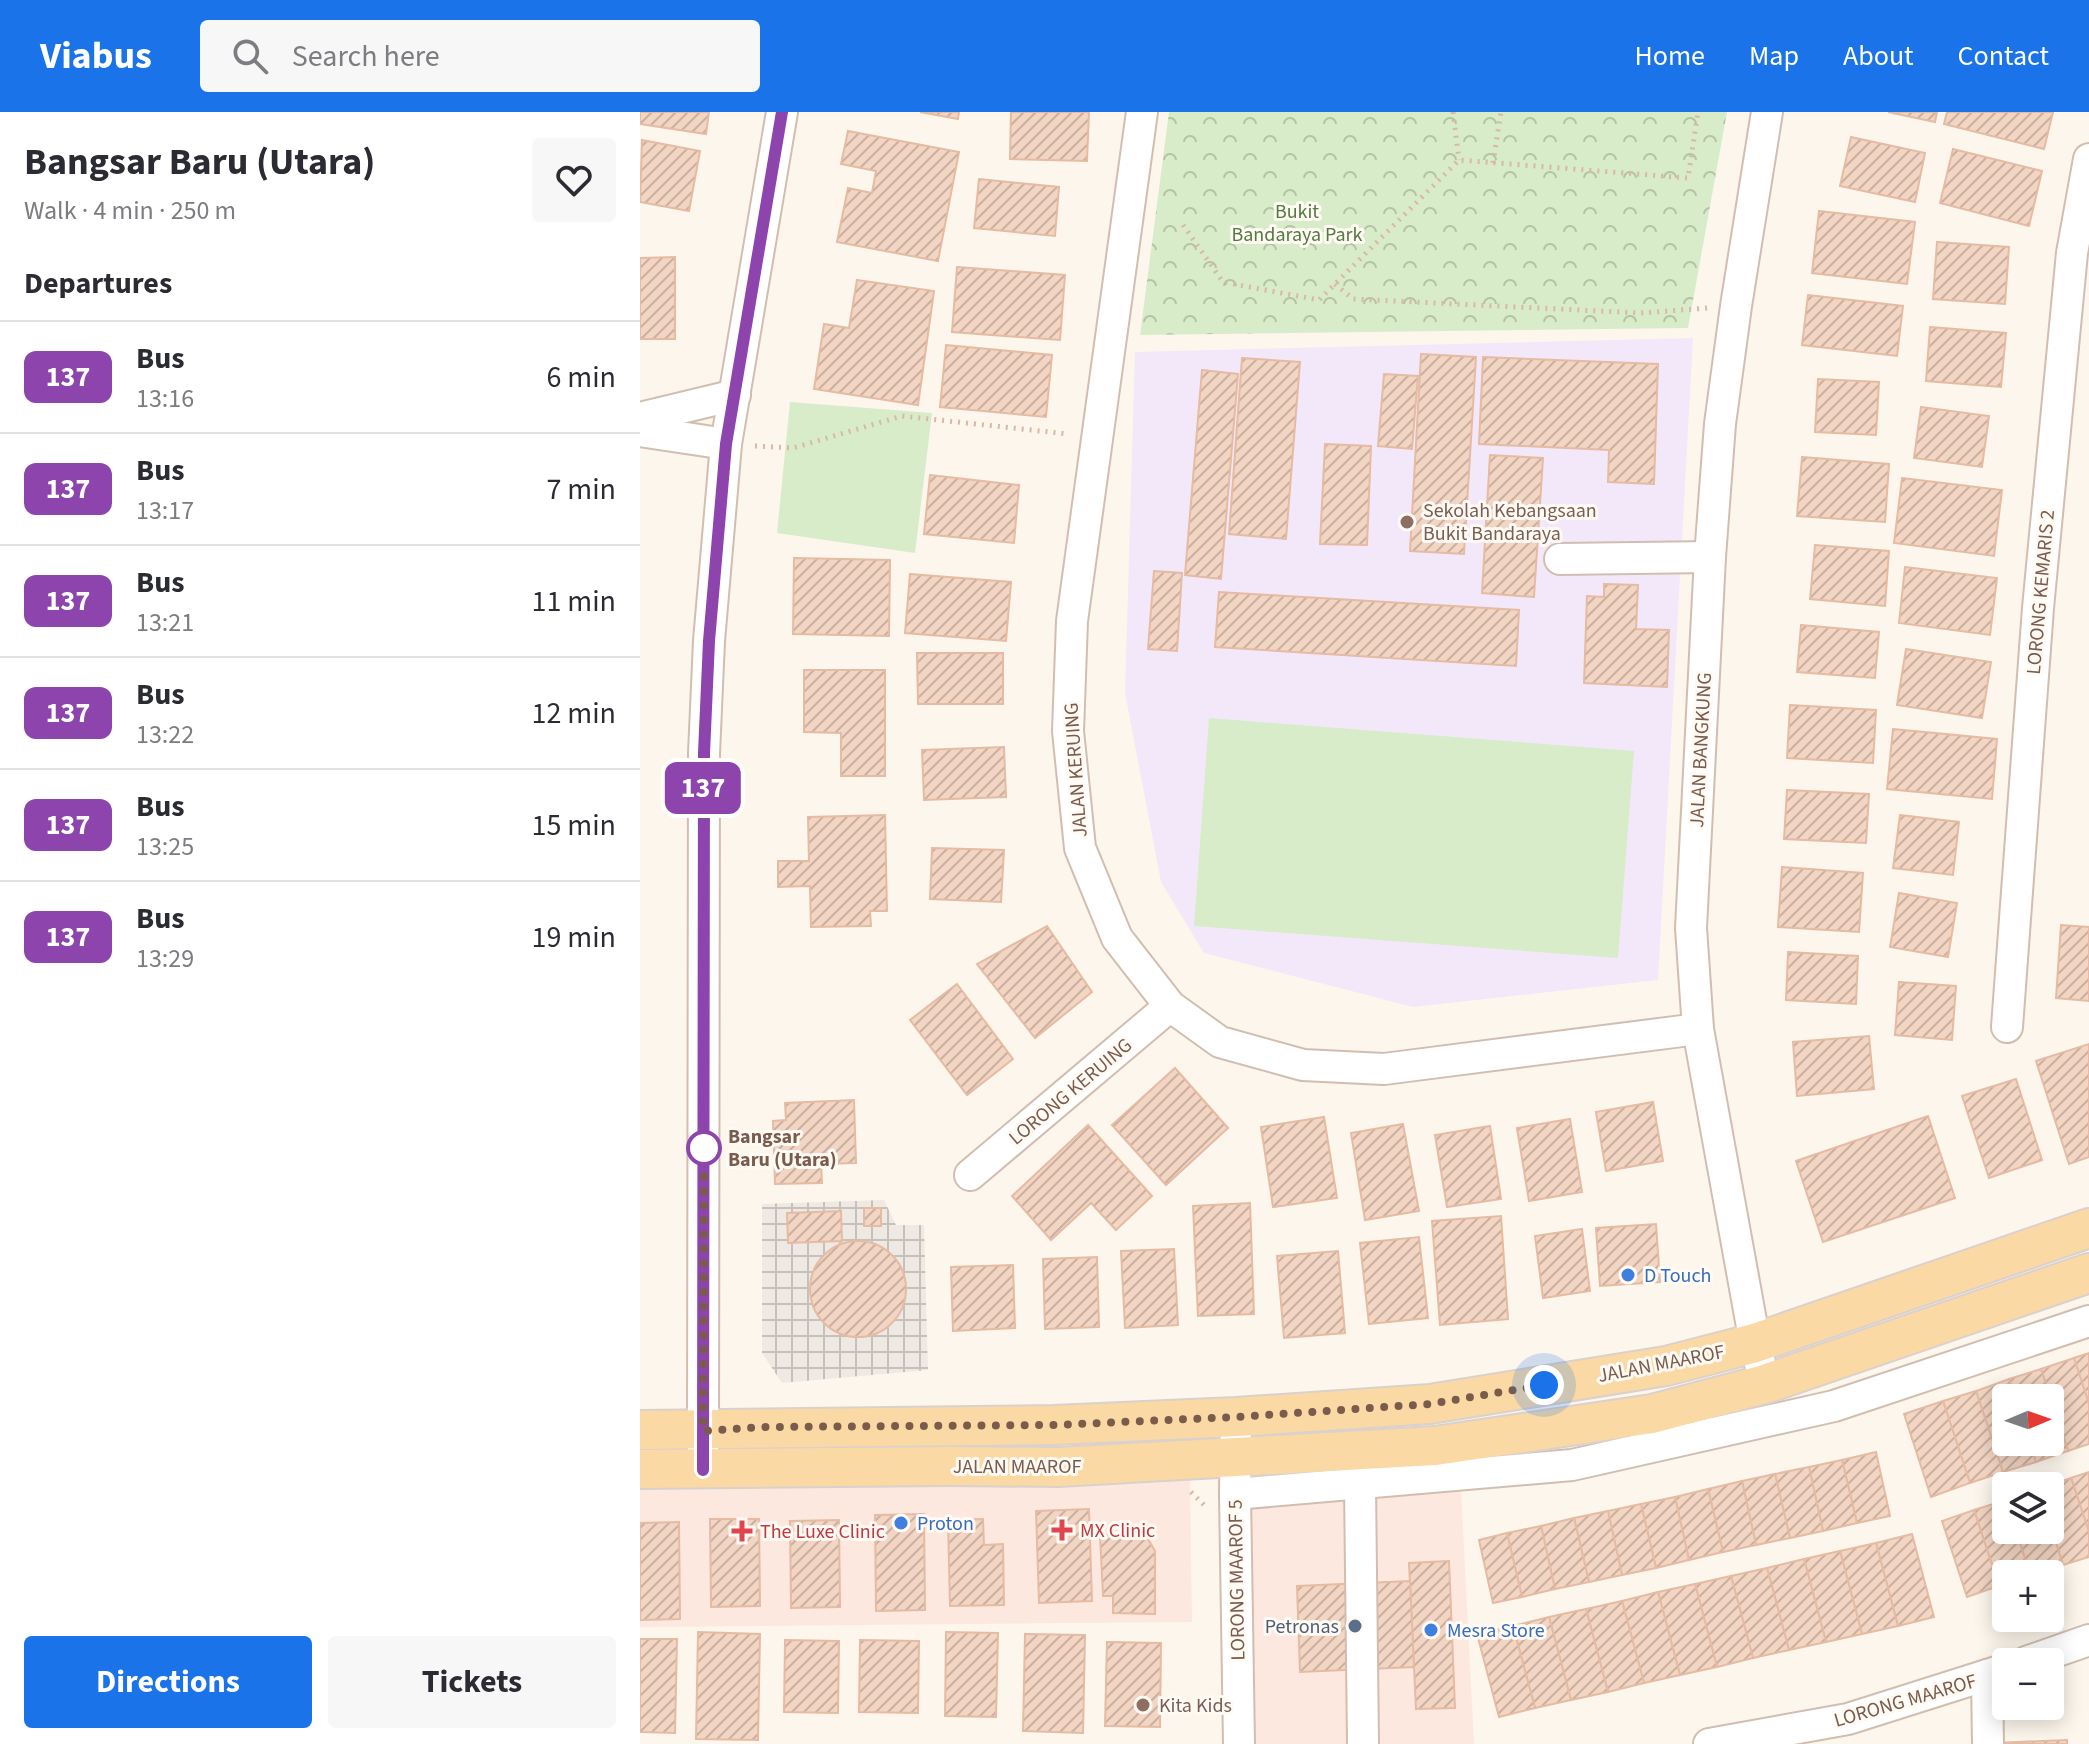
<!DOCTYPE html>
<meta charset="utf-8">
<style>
:root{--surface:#fff;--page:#f7f7f7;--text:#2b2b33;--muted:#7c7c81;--line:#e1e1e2;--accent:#1a73e8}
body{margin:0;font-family:"Source Sans 3",sans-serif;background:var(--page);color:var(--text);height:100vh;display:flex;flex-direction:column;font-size:30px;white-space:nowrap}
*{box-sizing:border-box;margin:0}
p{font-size:26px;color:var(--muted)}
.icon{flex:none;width:44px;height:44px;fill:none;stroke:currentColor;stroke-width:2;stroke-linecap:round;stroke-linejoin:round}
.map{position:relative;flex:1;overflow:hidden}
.sheet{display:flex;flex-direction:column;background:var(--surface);width:640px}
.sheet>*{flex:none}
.badge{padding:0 16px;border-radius:12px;font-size:28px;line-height:52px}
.needle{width:52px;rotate:88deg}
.buttons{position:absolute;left:1352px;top:1272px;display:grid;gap:16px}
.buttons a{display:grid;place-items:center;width:72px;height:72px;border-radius:8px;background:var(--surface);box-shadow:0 4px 20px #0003;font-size:40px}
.you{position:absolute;width:40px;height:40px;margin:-20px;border:6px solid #fff;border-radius:50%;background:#1a73e8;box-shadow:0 0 0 12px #1a73e833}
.map>.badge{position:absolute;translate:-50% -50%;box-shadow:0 0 0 4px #fff}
h2{padding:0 24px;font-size:30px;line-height:72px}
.round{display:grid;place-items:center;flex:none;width:84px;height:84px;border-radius:8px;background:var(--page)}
.head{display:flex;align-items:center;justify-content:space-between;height:136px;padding:0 24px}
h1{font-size:38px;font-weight:700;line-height:60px}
.action{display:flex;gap:16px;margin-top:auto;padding:16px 24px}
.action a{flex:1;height:92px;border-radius:8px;background:var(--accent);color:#fff;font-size:32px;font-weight:700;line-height:92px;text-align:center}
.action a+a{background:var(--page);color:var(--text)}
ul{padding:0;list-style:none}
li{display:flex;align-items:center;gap:24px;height:112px;padding:0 24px;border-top:2px solid var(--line)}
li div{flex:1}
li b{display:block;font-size:30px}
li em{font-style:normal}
li .badge{min-width:88px;font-weight:700;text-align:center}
header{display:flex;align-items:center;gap:48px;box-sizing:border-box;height:112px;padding:0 40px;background:var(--accent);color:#fff}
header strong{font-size:38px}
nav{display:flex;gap:44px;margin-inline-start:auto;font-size:28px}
.search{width:560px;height:72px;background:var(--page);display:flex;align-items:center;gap:20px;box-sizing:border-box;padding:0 28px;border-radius:8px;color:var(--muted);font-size:30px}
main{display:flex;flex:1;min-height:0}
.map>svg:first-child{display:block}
.commercial{fill:#fde8e0}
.industrial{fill:url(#industrial-grid)}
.education{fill:#f3e8fa}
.green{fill:#d8ecc9}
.forest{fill:url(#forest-crowns)}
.building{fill:url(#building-hatch);stroke:#e6bba3;stroke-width:2}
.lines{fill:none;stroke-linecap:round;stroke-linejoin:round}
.minor-casing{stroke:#d1beb0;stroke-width:34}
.major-casing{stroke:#dad1cd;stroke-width:42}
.path{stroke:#d9b8a5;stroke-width:5;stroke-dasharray:2 6;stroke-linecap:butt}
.minor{stroke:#fff;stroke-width:30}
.major{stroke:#fbd9a5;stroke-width:38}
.line-casing{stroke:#fff;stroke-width:18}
.line{stroke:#8e44ad;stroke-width:12}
.walk{stroke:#7a5c4d;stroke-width:8;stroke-dasharray:0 14.4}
.education-dot{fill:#8d6e63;stroke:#fffaf3;stroke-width:3}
.stop-dot{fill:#fff;stroke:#8e44ad;stroke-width:4}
.shop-dot{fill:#3f7fe0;stroke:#fffaf3;stroke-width:3}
.health-dot{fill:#e0444e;stroke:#fffaf3;stroke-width:3}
.service-dot{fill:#5c6f8a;stroke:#fffaf3;stroke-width:3}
.labels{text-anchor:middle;stroke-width:6;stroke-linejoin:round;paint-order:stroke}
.park-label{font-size:20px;fill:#537a41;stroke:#fffaf3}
.education-label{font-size:20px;fill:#785e54;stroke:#fffaf3;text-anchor:start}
.street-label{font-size:20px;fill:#7a5c4d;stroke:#fffaf3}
.stop-label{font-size:20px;font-weight:bold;fill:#7a5c4d;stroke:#fffaf3;text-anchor:start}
.shop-label{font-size:20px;fill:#366cbe;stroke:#fffaf3;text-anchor:start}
.health-label{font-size:20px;fill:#be3a42;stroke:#fffaf3;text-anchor:start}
.service-label{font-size:20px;fill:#4e5e75;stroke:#fffaf3;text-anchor:end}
</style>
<header>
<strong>Viabus</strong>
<div class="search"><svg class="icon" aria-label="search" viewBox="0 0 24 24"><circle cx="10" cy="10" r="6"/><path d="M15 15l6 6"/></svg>Search here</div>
<nav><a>Home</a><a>Map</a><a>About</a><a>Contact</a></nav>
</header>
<main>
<section class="sheet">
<div class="head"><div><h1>Bangsar Baru (Utara)</h1><p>Walk · 4 min · 250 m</p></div><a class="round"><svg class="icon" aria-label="heart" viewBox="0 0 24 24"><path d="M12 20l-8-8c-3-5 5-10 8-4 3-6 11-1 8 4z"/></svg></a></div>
<h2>Departures</h2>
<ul>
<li><span class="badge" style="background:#8e44ad;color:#fff">137</span><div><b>Bus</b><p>13:16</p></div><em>6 min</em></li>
<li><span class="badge" style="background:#8e44ad;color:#fff">137</span><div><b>Bus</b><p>13:17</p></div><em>7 min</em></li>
<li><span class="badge" style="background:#8e44ad;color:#fff">137</span><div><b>Bus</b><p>13:21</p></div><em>11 min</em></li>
<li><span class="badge" style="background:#8e44ad;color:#fff">137</span><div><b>Bus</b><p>13:22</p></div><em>12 min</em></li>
<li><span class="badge" style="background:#8e44ad;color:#fff">137</span><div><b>Bus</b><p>13:25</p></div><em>15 min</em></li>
<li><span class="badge" style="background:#8e44ad;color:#fff">137</span><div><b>Bus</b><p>13:29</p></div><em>19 min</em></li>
</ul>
<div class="action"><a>Directions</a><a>Tickets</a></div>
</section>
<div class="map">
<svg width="1449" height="1632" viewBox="0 0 1449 1632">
<defs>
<pattern id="industrial-grid" width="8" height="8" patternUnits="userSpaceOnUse" patternTransform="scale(2)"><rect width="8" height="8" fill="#efe9e4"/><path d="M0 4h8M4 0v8" fill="none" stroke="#c7c0bb"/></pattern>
<pattern id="forest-crowns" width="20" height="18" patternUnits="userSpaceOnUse" patternTransform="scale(2)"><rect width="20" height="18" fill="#d8ecc9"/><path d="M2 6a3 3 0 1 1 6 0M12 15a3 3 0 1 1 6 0" fill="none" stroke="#b4c2a5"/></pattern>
<pattern id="building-hatch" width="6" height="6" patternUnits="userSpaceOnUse" patternTransform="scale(2)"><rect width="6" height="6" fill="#f3d5c3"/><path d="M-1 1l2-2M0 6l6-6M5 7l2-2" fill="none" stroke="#cab0a1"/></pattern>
</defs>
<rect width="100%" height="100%" fill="#fdf6ec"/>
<g class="commercial">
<path d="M0,1363l550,2 2,145 -552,5z"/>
<path d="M821,1376l13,256h-220l-7,-239z"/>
</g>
<path class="industrial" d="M244,1088l12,25h28l4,145 -146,13 -20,-30v-149z"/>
<path class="education" d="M1053,226l-35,642 -245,27 -209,-54 -43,-71 -36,-189 10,-341z"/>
<g class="green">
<path d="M150,290l142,11 -17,140 -138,-20z"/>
<path d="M569,606l425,33 -16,207 -424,-32z"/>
</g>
<path class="forest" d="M529,0h558l-39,216 -548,7z"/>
<g class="building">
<path d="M0,0h69l-3,22 -66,-10z"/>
<path d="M280,0h39l-1,7z"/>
<path d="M371,0h78l-2,49 -77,-2z"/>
<path d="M1248,0h49l-2,10z"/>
<path d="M1307,0h106l-9,37 -100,-25z"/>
<path d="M208,19l111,21 -21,109 -101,-19 11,-54 24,5 4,-22 -35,-7z"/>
<path d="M1211,25l74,16 -10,49 -75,-16z"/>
<path d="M2,28l58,11 -11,60 -49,-9z"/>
<path d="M1313,37l89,22 -13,55 -89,-23z"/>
<path d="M339,67l80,8 -4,49 -81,-8z"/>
<path d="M1179,99l96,11 -8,62 -95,-11z"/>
<path d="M1297,130l72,5 -4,57 -72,-5z"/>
<path d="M35,145v82h-35v-81z"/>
<path d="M317,155l108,8 -5,65 -108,-8z"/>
<path d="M217,168l77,11 -16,114 -104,-16 10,-65 25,4z"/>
<path d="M1168,183l95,11 -6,50 -95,-11z"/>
<path d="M1290,215l76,6 -5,54 -75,-6z"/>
<path d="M306,233l106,10 -6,62 -106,-10z"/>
<path d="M781,242l55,3 -12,197 -54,-3z"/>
<path d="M843,245l175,7 -4,120 -46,-2 1,-32 -130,-6z"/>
<path d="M602,246l58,4 -14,177 -57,-5z"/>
<path d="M562,258l36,4 -17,205 -36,-4z"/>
<path d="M744,262l34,2 -6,73 -34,-3z"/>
<path d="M1178,267l61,3 -3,53 -61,-3z"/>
<path d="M1281,295l68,9 -7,51 -68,-9z"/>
<path d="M685,332l46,2 -4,99 -47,-1z"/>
<path d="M850,343l53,3 -9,139 -52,-4z"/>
<path d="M1162,345l87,7 -4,58 -88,-6z"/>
<path d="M290,363l89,10 -5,58 -90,-9z"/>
<path d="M1262,366l100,12 -8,66 -100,-13z"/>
<path d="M1175,433l74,6 -4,55 -75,-7z"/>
<path d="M154,446l96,2 -1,76 -96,-2z"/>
<path d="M1265,455l92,11 -7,57 -91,-12z"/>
<path d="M514,459l28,2 -5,78 -29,-2z"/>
<path d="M270,462l101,8 -5,59 -101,-8z"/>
<path d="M964,472l34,1 -2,44 33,1 -2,57 -83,-4 3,-87 17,1z"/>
<path d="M579,480l300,18 -3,56 -301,-19z"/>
<path d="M1161,513l78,7 -4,46 -78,-6z"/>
<path d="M1266,537l85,13 -9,56 -85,-13z"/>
<path d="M277,541h86v51h-85z"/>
<path d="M164,558h81v106h-44v-43l-37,-1z"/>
<path d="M1150,593l86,5 -3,53 -86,-5z"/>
<path d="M1253,617l104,10 -5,60 -105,-10z"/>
<path d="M364,635l2,50 -82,3 -2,-50z"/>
<path d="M1147,678l82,4 -3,49 -82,-4z"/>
<path d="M245,703l2,96h-17l1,15 -60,1 -1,-41 -32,1v-26h31l-1,-44z"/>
<path d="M1260,703l59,7 -6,53 -60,-7z"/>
<path d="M292,736l72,2 -3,52 -71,-3z"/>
<path d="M1142,755l81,6 -4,59 -81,-5z"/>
<path d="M1259,781l58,10 -9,54 -58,-10z"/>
<path d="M1421,813l28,2v74l-33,-3z"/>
<path d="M407,814l45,66 -57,46 -58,-74z"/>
<path d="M1148,840l70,4 -2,48 -70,-4z"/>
<path d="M1259,870l57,4 -4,54 -57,-5z"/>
<path d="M317,872l56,75 -46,36 -57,-75z"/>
<path d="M1229,924l5,53 -77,7 -4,-54z"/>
<path d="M1449,932v113l-20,7 -33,-103z"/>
<path d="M535,956l53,60 -62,57 -54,-60z"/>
<path d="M1376,967l26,81 -53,18 -27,-82z"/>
<path d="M214,988l2,63 -35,1 1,19 -47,1 -2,-63 13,-1 -1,-17z"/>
<path d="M1013,990l10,59 -57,10 -10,-59z"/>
<path d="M1288,1004l27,82 -132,44 -27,-81z"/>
<path d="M684,1005l13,81 -64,9 -12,-80z"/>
<path d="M930,1007l12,73 -53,9 -12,-73z"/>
<path d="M763,1012l16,87 -54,9 -14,-87z"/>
<path d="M448,1013l64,71 -36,34 -25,-27 -40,37 -39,-44z"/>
<path d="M850,1014l11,73 -54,8 -12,-72z"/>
<path d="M610,1091l4,111 -56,2 -5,-110z"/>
<rect x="224" y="1096" width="17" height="18"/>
<path d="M201,1099l1,30 -54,2 -1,-30z"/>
<path d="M861,1104l7,103 -68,6 -8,-104z"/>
<path d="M1016,1112l4,58 -60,4 -4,-58z"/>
<path d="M942,1117l8,62 -47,7 -8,-62z"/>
<path d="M779,1125l9,81 -59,6 -9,-81z"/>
<circle cx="218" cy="1177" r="48"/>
<path d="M534,1137l4,76 -53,3 -4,-77z"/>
<path d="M698,1139l7,82 -61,5 -7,-82z"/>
<path d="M457,1145l2,70 -54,2 -2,-70z"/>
<path d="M373,1153l2,63 -62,3 -2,-64z"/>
<path d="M1449,1241v51l-15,-46z"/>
<path d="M1434,1246l15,46v40l-21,7 -27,-82z"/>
<path d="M1401,1257l27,82 -32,11 -7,-20h21v-44h-35l-6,-19z"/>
<path d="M1369,1267l6,19h-9v44h23l7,20 -33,10 -27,-81z"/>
<path d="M1336,1279l27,81 -33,11 -27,-82z"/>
<path d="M1303,1289l27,82 -39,14 -27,-83z"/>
<path d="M1236,1340l14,64 -33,7 -15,-63z"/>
<path d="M1202,1348l15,63 -34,8 -14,-64z"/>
<path d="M1169,1355l14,64 -33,7 -15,-64z"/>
<path d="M1449,1360v60l-18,-54z"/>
<path d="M1135,1362l15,64 -34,7 -14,-64z"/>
<path d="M1431,1366l18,54v25l-26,8 -13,-41v-38h-3z"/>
<path d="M1102,1369l14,64 -33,7 -15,-63z"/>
<path d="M1068,1377l15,63 -34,8 -14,-63z"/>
<path d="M1035,1385l14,63 -33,8 -15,-64z"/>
<path d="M1366,1388v30h10l14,44h-24v10l-7,2 -25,-76z"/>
<path d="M1001,1392l15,64 -34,7 -14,-64z"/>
<path d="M449,1397l3,92 -53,2 -3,-92z"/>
<path d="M1334,1398l25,76 -32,11 -25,-76z"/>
<path d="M968,1399l14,64 -33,7 -15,-64z"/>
<path d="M284,1402l1,96 -49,1 -1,-96z"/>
<path d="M934,1406l15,64 -34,7 -14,-63z"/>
<path d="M70,1407h49l1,87 -49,1z"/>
<path d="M343,1407l1,26 19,-1 1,61 -54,1 -2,-86z"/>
<path d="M199,1408l1,87 -49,1 -1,-87z"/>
<path d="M39,1410l1,97 -40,1v-97z"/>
<path d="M1410,1412l13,41 -33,9 -14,-44h34z"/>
<path d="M901,1414l14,63 -33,8 -15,-64z"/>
<path d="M867,1421l15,64 -29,6 -14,-63z"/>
<path d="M505,1422l10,17v63l-42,-1v-17h-10l-3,-61z"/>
<path d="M1272,1422l22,83 -36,9 -22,-83z"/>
<path d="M1236,1431l22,83 -36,8 -22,-83z"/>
<path d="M1200,1439l22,83 -36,8 -22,-83z"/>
<path d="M1164,1447l22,83 -37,8 -22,-82z"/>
<path d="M809,1449l6,147 -39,1 -7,-146z"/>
<path d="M1127,1456l22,82 -36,8 -22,-82z"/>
<path d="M1091,1464l22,82 -36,9 -22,-83z"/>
<path d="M770,1469l4,86 -114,5 -3,-86z"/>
<path d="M1055,1472l22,83 -37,8 -22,-83z"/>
<path d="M1018,1480l22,83 -36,8 -22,-82z"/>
<path d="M982,1489l22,82 -36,9 -22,-83z"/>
<path d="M946,1497l22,83 -37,8 -22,-83z"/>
<path d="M909,1505l22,83 -36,8 -22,-82z"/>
<path d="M873,1514l22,82 -36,9 -22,-83z"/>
<path d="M58,1520l62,2 -2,106 -62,-1z"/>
<path d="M306,1520l52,1 -2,84 -51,-1z"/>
<path d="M385,1522l60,1 -2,98 -60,-2z"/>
<path d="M0,1527h37l-2,94 -35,-1z"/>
<path d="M145,1528l54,1 -1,72 -54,-1z"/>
<path d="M220,1528l59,1 -1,72 -59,-1z"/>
<path d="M467,1530l54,1 -1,84 -55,-1z"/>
<path d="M1427,1628v4h-72v-1z"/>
</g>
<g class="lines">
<defs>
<g id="minor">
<path d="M502,0l-70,509 -4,110 12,117 37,90 53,68 50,36 83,23 81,4 314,-40"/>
<path d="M0,306l95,-23"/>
<path d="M0,319l86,13"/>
<path d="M920,447l150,-2"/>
<path d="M1367,915l31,-419 34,-355 17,-94"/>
<path d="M330,1063l200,-169"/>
<path d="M1125,1272l-10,-41 -57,-314 -7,-101 19,-371 10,-133 16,-118 31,-194"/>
<path d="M596,1305l-1,77 4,250"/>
<path d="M63,1336l1,-695 5,-112 17,-197 56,-332"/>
<path d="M720,1373l3,259"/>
<path d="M595,1382l337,-29 262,-59 255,-85"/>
<path d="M1386,1550l63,-22"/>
<path d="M1347,1563l1,69"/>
<path d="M1069,1632l139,-25 158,-50"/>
</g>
<g id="major">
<path d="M0,1318l414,-5 182,-8 194,-13 236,-38 89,-23 334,-115"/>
<path d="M0,1357l307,-3 111,1 377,-21 217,-32 113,-30 324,-111"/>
</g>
</defs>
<use href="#minor" class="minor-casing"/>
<use href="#major" class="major-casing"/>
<g class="path">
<path d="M813,0l6,48"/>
<path d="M853,51l8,-51"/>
<path d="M543,113l40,57 96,18 140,-140 229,18 10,-66"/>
<path d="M695,172l18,15 288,14 67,-5"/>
<path d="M115,334l38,2 109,-32 166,18"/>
<path d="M551,1380l15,15"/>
</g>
<use href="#minor" class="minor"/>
<use href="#major" class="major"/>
</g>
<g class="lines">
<defs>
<path id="line" d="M63,1358l1,-717 5,-112 17,-197 56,-332"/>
</defs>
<use href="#line" class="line-casing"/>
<use href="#line" class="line"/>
<path class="walk" d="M64,1036l-1,283 61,-4 290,-2 182,-8 194,-13 114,-19"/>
</g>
<g class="education-dot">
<circle cx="767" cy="410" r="8"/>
<circle cx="503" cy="1593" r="8"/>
</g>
<circle class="stop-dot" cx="64" cy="1036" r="16"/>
<g class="shop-dot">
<circle cx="988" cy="1163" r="8"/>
<circle cx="261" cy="1411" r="8"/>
<circle cx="791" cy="1518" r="8"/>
</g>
<g class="health-dot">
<path d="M418 1406h8v8h8v8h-8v8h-8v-8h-8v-8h8z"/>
<path d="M98 1407h8v8h8v8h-8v8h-8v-8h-8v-8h8z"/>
</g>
<circle class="service-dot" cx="715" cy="1514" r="8"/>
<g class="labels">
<g class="park-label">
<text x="657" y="106">Bukit<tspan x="657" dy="23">Bandaraya Park</tspan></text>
</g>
<g class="education-label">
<text x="783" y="405">Sekolah Kebangsaan<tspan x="783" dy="23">Bukit Bandaraya</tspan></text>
<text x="519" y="1600">Kita Kids</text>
</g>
<g class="street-label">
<text transform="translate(1400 480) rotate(-85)" y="7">LORONG KEMARIS 2</text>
<text transform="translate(1060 638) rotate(-87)" y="7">JALAN BANGKUNG</text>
<text transform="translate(435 658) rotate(-94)" y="7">JALAN KERUING</text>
<text transform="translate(430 979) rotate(-40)" y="7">LORONG KERUING</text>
<text transform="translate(1021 1251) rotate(-11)" y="7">JALAN MAAROF</text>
<text x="377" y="1361">JALAN MAAROF</text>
<text transform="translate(596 1468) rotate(-91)" y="7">LORONG MAAROF 5</text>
<text transform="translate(1265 1588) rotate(-16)" y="7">LORONG MAAROF</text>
</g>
<g class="stop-label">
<text x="88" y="1031">Bangsar<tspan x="88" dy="23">Baru (Utara)</tspan></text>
</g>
<g class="shop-label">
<text x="1004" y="1170">D Touch</text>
<text x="277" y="1418">Proton</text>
<text x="807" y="1525">Mesra Store</text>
</g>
<g class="health-label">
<text x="440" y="1425">MX Clinic</text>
<text x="120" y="1426">The Luxe Clinic</text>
</g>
<g class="service-label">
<text x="699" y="1521">Petronas</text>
</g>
</g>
</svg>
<div class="buttons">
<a><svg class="needle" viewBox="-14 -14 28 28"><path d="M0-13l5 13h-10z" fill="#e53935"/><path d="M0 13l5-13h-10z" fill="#7c7c81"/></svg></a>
<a><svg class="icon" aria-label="layers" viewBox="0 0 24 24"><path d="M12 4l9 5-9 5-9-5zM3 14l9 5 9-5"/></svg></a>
<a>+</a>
<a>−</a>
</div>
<div class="you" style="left:904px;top:1273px"></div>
<b class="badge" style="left:63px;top:676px;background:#8e44ad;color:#fff">137</b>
</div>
</main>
